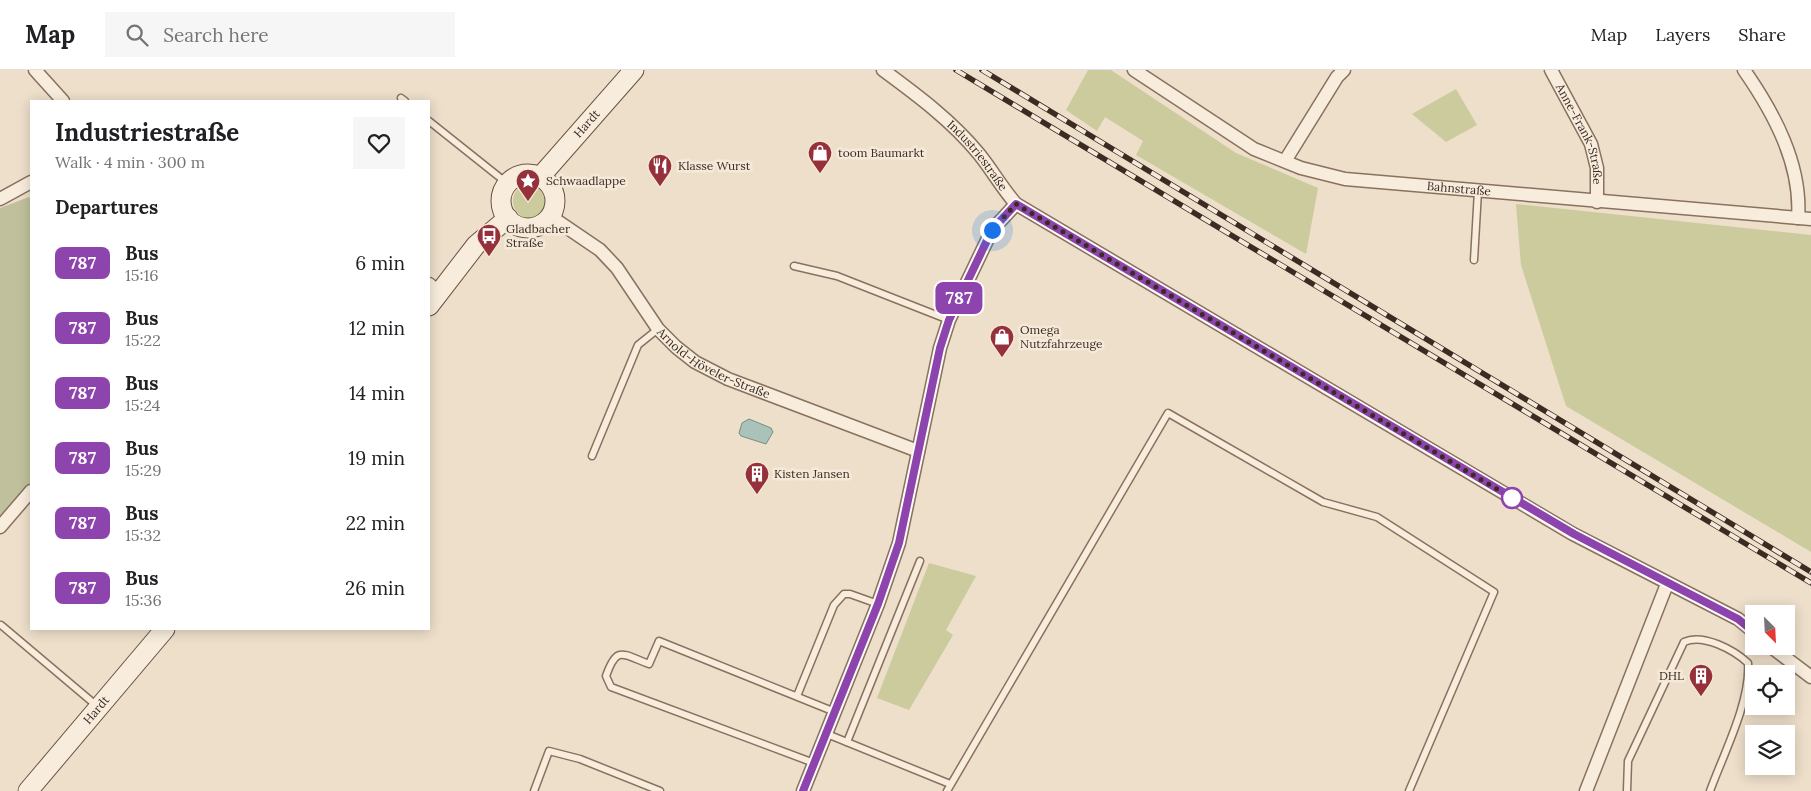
<!DOCTYPE html>
<meta charset="utf-8">
<style>
:root{--surface:#fff;--page:#f6f6f6;--text:#202124;--muted:#757577;--line:#e0e0e0}
body{margin:0;font-family:Lora,serif;background:var(--page);color:var(--text);height:100vh;display:flex;flex-direction:column;font-size:19px;white-space:nowrap}
*{box-sizing:border-box;margin:0}
p{font-size:16px;color:var(--muted)}
.icon{flex:none;width:28px;height:28px;fill:none;stroke:currentColor;stroke-width:2;stroke-linecap:round;stroke-linejoin:round}
.map{position:relative;flex:1;overflow:hidden}
.drawer{position:absolute;left:30px;top:30px;width:400px;height:530px;display:flex;flex-direction:column;background:var(--surface);border-radius:0px;box-shadow:0 2px 12px #0003}
.drawer>*{flex:none}
.badge{padding:0 10px;border-radius:8px;font-size:18px;line-height:32px}
.needle{width:32px;rotate:156deg}
.controls{position:absolute;left:1745px;top:535px;display:grid;gap:10px}
.controls a{display:grid;place-items:center;width:50px;height:50px;border-radius:0px;background:var(--surface);box-shadow:0 2px 12px #0003;font-size:25px}
.you{position:absolute;width:25px;height:25px;margin:-12px;border:4px solid #fff;border-radius:50%;background:#1a73e8;box-shadow:0 0 0 8px #1a73e833}
.map>.badge{position:absolute;translate:-50% -50%;box-shadow:0 0 0 2px #fff}
h2{padding:0 25px;font-size:19px;line-height:45px}
.round{display:grid;place-items:center;flex:none;width:52px;height:52px;border-radius:0px;background:var(--page)}
.headline{display:flex;align-items:center;justify-content:space-between;height:85px;padding:0 25px}
h1{font-size:24px;font-weight:800;line-height:38px}
ul{padding:0;list-style:none}
li{display:flex;align-items:center;gap:15px;height:65px;padding:0 25px}
li div{flex:1}
li b{display:block;font-size:19px}
li em{font-style:normal}
li .badge{min-width:55px;font-weight:700;text-align:center}
header{display:flex;align-items:center;gap:30px;box-sizing:border-box;height:70px;padding:0 25px;background:var(--surface);border-bottom:1px solid var(--line)}
header strong{font-size:24px}
nav{display:flex;gap:28px;margin-inline-start:auto;font-size:18px}
.search{width:350px;height:45px;background:var(--page);display:flex;align-items:center;gap:12px;box-sizing:border-box;padding:0 18px;border-radius:0px;color:var(--muted);font-size:19px}
.map>svg:first-child{display:block}
.green{fill:#cbcb9e}
.cemetery{fill:#c0c19c}
.water{fill:#aac2b9;stroke:#719085}
.lines{fill:none;stroke-linecap:round;stroke-linejoin:round}
.lane-casing{stroke:#89715f;stroke-width:9}
.street-casing{stroke:#89715f;stroke-width:15}
.secondary-casing{stroke:#6b5342;stroke-width:21}
.lane{stroke:#f8eddd;stroke-width:6}
.street{stroke:#f8eddd;stroke-width:12}
.secondary{stroke:#f8eddd;stroke-width:19}
.rail-casing{stroke:#3b2b22;stroke-width:5.5}
.rail{stroke:#f5ead9;stroke-width:4;stroke-dasharray:11;stroke-linecap:butt}
.line-casing{stroke:#fff;stroke-width:11}
.line{stroke:#8e44ad;stroke-width:8}
.walk{stroke:#3b2b22;stroke-width:5;stroke-dasharray:0 9}
.stop-dot{fill:#fff;stroke:#8e44ad;stroke-width:2.5}
.labels{text-anchor:middle;stroke-width:5;stroke-linejoin:round;paint-order:stroke}
.street-label{font-size:12px;fill:#3b2b22;stroke:#f5ead9}
.poi-label{font-size:12px;fill:#3b2b22;stroke:#f5ead9;text-anchor:start}
</style>
<header>
<strong>Map</strong>
<div class="search"><svg class="icon" aria-label="search" viewBox="0 0 24 24"><circle cx="10" cy="10" r="6"/><path d="M15 15l6 6"/></svg>Search here</div>
<nav><a>Map</a><a>Layers</a><a>Share</a></nav>
</header>
<div class="map">
<svg width="1811" height="721" viewBox="0 0 1811 721">
<rect width="100%" height="100%" fill="#eddfca"/>
<g class="green">
<path d="M1088,0h23l125,83 82,35 -12,66 -170,-99 7,-14 -38,-24 -8,14 -31,-21z"/>
<path d="M1456,19l21,36 -31,17 -34,-28z"/>
<circle cx="530" cy="131" r="17"/>
<path d="M1516,134l295,31v317l-245,-146 -45,-141z"/>
<path d="M929,493l47,13 -30,54 7,5 -44,75 -32,-12z"/>
</g>
<path class="cemetery" d="M29,127l2,3v284l-31,38v-314z"/>
<path class="water" d="M749,349l22,9 2,4 -7,12 -25,-8 -2,-3 3,-10z"/>
<g class="lines">
<defs>
<g id="lane">
<path d="M401,28l4,3"/>
<path d="M429,51l79,63"/>
<path d="M1474,190l4,-69"/>
<path d="M794,196l43,10 112,44"/>
<path d="M592,386l46,-111 20,-16"/>
<path d="M1,555l96,81"/>
<path d="M797,626l37,-91 10,-11h6l28,10"/>
<path d="M827,664l123,50"/>
<path d="M847,672l73,-181"/>
<path d="M814,693l-203,-76 -5,-11c11,-31 16,-22 43,-12l10,-23 176,71"/>
<path d="M534,721l15,-40 31,8 80,32"/>
<path d="M947,721l221,-378 155,89 54,15 117,75 -85,199"/>
<path d="M1627,721l1,-30 56,-119c19,-9 50,8 64,21 3,38 -25,92 -38,128"/>
</g>
<g id="street">
<path d="M35,0l28,31"/>
<path id="s1" d="M883,0c34,25 69,51 96,84 13,16 23,34 37,50l557,330 165,85 16,13"/>
<path id="s2" d="M1134,0l120,79 47,19 44,11 466,40"/>
<path id="s3" d="M1551,0l40,74 6,24v34"/>
<path d="M1744,0c30,43 58,95 54,148"/>
<path d="M1285,91l52,-84 7,-7"/>
<path d="M0,129l31,-17"/>
<path id="s4" d="M550,146l50,34 17,18 41,61 18,18 19,15 33,17 190,72"/>
<path d="M429,214l10,8"/>
<path d="M0,457l31,-36"/>
<path d="M1770,576l41,31"/>
<path d="M803,721l75,-187 21,-61 41,-195 9,-28 43,-90 24,-26"/>
<path d="M1586,721l81,-207"/>
</g>
<g id="secondary">
<circle cx="528" cy="131" r="27"/>
<path id="s5" d="M540,107l94,-107"/>
<path d="M429,236l47,-61 32,-27"/>
<path id="s6" d="M28,721l137,-162"/>
</g>
</defs>
<use href="#lane" class="lane-casing"/>
<use href="#street" class="street-casing"/>
<use href="#secondary" class="secondary-casing"/>
<use href="#lane" class="lane"/>
<use href="#street" class="street"/>
<use href="#secondary" class="secondary"/>
<defs>
<g id="rail">
<path d="M956,0l855,513"/>
<path d="M982,0l829,502"/>
</g>
</defs>
<use href="#rail" class="rail-casing"/>
<use href="#rail" class="rail"/>
</g>
<g class="lines">
<defs>
<path id="line" d="M803,721l75,-187 21,-61 41,-195 9,-28 43,-90 24,-26 558,330 164,85 16,13"/>
</defs>
<use href="#line" class="line-casing"/>
<use href="#line" class="line"/>
<path class="walk" d="M992,160l24,-26 496,294"/>
</g>
<defs>
<symbol id="shop-pin" viewBox="-11 -11 22 30"><path d="M0 17L-7.5 6A9.5 9.5 0 1 1 7.5 6Z" fill="#96313c" stroke="#f5ead9"/><path d="M-5-2.5h2.3a2.7 3.5 0 0 1 5.4 0H5L5.5 6h-11ZM-1.5-2.5h3a1.5 2.3 0 0 0-3 0Z" fill="#fff"/></symbol>
<symbol id="restaurant-pin" viewBox="-11 -11 22 30"><path d="M0 17L-7.5 6A9.5 9.5 0 1 1 7.5 6Z" fill="#96313c" stroke="#f5ead9"/><path d="M-5-6h1v4h1v-4h1v4h1v-4h1v5L-1.5 .5V6h-2V.5L-5-1ZM5-6V6H3V1.5H1.5Q1.5-4 5-6Z" fill="#fff"/></symbol>
<symbol id="sight-pin" viewBox="-11 -11 22 30"><path d="M0 17L-7.5 6A9.5 9.5 0 1 1 7.5 6Z" fill="#96313c" stroke="#f5ead9"/><path d="M0-6L1.8-2.2L6-1.7L2.9 1.2L3.7 5.4L0 3.3L-3.7 5.4L-2.9 1.2L-6-1.7L-1.8-2.2Z" fill="#fff"/></symbol>
<symbol id="bus-pin" viewBox="-11 -11 22 30"><path d="M0 17L-7.5 6A9.5 9.5 0 1 1 7.5 6Z" fill="#96313c" stroke="#f5ead9"/><path d="M-5-6H5V4H4V6H2V4H-2V6H-4V4H-5ZM-3.5-4V0h7V-4ZM-3.5 1.2v1.5H-2V1.2ZM2 1.2v1.5H3.5V1.2Z" fill="#fff"/></symbol>
<symbol id="building-pin" viewBox="-11 -11 22 30"><path d="M0 17L-7.5 6A9.5 9.5 0 1 1 7.5 6Z" fill="#96313c" stroke="#f5ead9"/><path d="M-4-6H4V6H1V3H-1V6H-4ZM-2.5-4.3h1.7v1.8h-1.7ZM.8-4.3h1.7v1.8H.8ZM-2.5-1h1.7V.8h-1.7ZM.8-1h1.7V.8H.8Z" fill="#fff"/></symbol>
</defs>
<g fill-rule="evenodd">
<use href="#shop-pin" x="806" y="69" width="28" height="38"/>
<use href="#restaurant-pin" x="646" y="82" width="28" height="38"/>
<use href="#sight-pin" x="514" y="97" width="28" height="38"/>
<use href="#bus-pin" x="475" y="152" width="28" height="38"/>
<use href="#shop-pin" x="988" y="253" width="28" height="38"/>
<use href="#building-pin" x="743" y="390" width="28" height="38"/>
<use href="#building-pin" x="1687" y="592" width="28" height="38"/>
</g>
<circle class="stop-dot" cx="1512" cy="428" r="10"/>
<g class="labels">
<g class="street-label">
<text dy="4" stroke="none"><textPath href="#s5" startOffset="71">Hardt</textPath></text>
<text dy="4" stroke="none"><textPath href="#s3" startOffset="71">Anne-Frank-Straße</textPath></text>
<text dy="4" stroke="none"><textPath href="#s1" startOffset="128">Industriestraße</textPath></text>
<text dy="4" stroke="none"><textPath href="#s2" startOffset="354">Bahnstraße</textPath></text>
<text dy="4" stroke="none"><textPath href="#s4" startOffset="225">Arnold-Höveler-Straße</textPath></text>
<text dy="4" stroke="none"><textPath href="#s6" startOffset="106">Hardt</textPath></text>
</g>
<g class="poi-label">
<text x="838" y="87">toom Baumarkt</text>
<text x="678" y="100">Klasse Wurst</text>
<text x="546" y="115">Schwaadlappe</text>
<text x="506" y="163">Gladbacher<tspan x="506" dy="14">Straße</tspan></text>
<text x="1020" y="264">Omega<tspan x="1020" dy="14">Nutzfahrzeuge</tspan></text>
<text x="774" y="408">Kisten Jansen</text>
<text x="1684" y="610" text-anchor="end">DHL</text>
</g>
</g>
</svg>
<div class="controls">
<a><svg class="needle" viewBox="-14 -14 28 28"><path d="M0-13l5 13h-10z" fill="#e53935"/><path d="M0 13l5-13h-10z" fill="#757577"/></svg></a>
<a><svg class="icon" aria-label="locate" viewBox="0 0 24 24"><circle cx="12" cy="12" r="6"/><path d="M12 2v4M12 18v4M2 12h4M18 12h4"/></svg></a>
<a><svg class="icon" aria-label="layers" viewBox="0 0 24 24"><path d="M12 4l9 5-9 5-9-5zM3 14l9 5 9-5"/></svg></a>
</div>
<div class="you" style="left:992px;top:160px"></div>
<b class="badge" style="left:959px;top:228px;background:#8e44ad;color:#fff">787</b>
<section class="drawer">
<div class="headline"><div><h1>Industriestraße</h1><p>Walk · 4 min · 300 m</p></div><a class="round"><svg class="icon" aria-label="heart" viewBox="0 0 24 24"><path d="M12 20l-8-8c-3-5 5-10 8-4 3-6 11-1 8 4z"/></svg></a></div>
<h2>Departures</h2>
<ul>
<li><span class="badge" style="background:#8e44ad;color:#fff">787</span><div><b>Bus</b><p>15:16</p></div><em>6 min</em></li>
<li><span class="badge" style="background:#8e44ad;color:#fff">787</span><div><b>Bus</b><p>15:22</p></div><em>12 min</em></li>
<li><span class="badge" style="background:#8e44ad;color:#fff">787</span><div><b>Bus</b><p>15:24</p></div><em>14 min</em></li>
<li><span class="badge" style="background:#8e44ad;color:#fff">787</span><div><b>Bus</b><p>15:29</p></div><em>19 min</em></li>
<li><span class="badge" style="background:#8e44ad;color:#fff">787</span><div><b>Bus</b><p>15:32</p></div><em>22 min</em></li>
<li><span class="badge" style="background:#8e44ad;color:#fff">787</span><div><b>Bus</b><p>15:36</p></div><em>26 min</em></li>
</ul>
</section>
</div>
